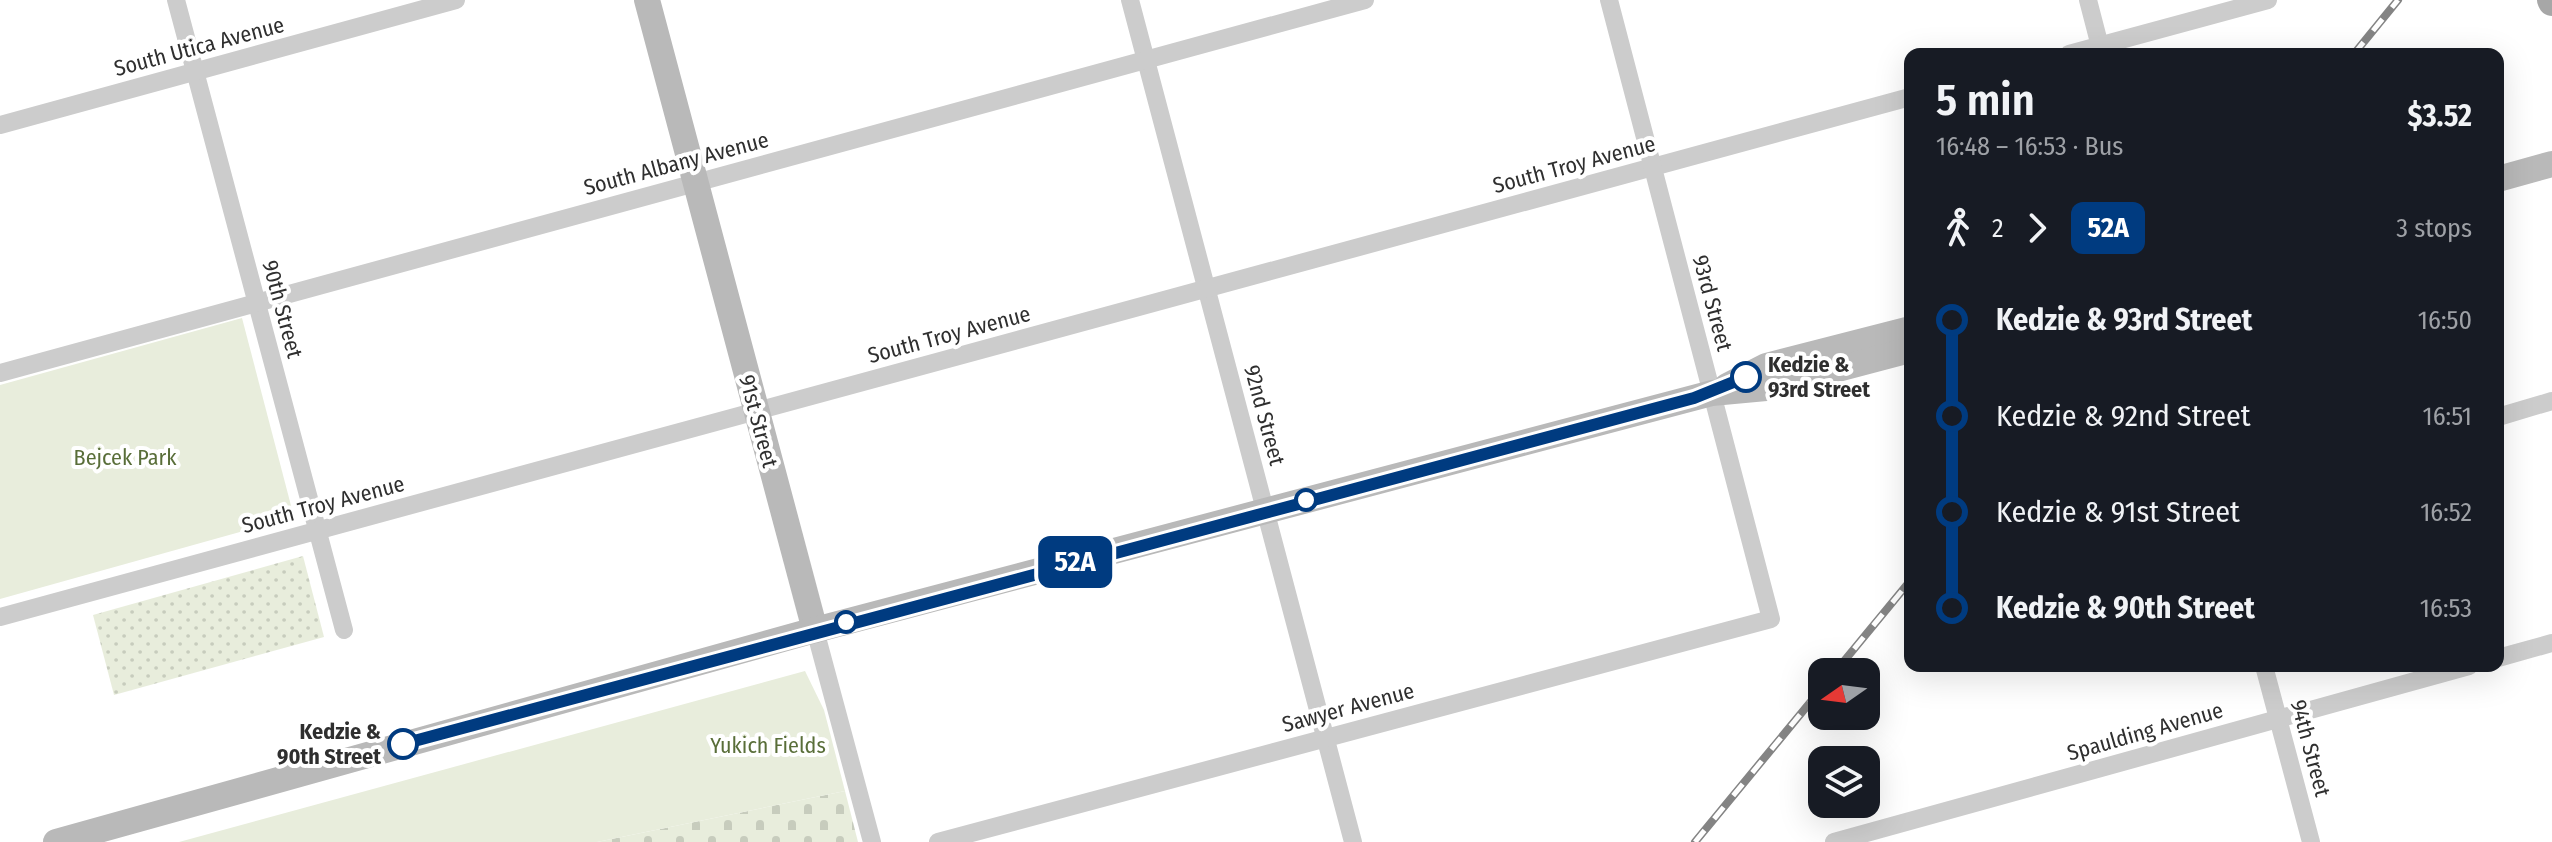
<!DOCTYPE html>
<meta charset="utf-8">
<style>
:root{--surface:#171b24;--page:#242831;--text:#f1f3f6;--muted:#9ea1a6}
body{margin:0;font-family:"Fira Sans Condensed",sans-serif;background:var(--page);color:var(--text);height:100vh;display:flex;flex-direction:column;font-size:30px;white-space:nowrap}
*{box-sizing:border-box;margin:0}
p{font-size:26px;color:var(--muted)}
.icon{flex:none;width:44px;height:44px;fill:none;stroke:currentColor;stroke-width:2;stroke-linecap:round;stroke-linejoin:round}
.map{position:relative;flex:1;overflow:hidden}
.side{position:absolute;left:1904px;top:48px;width:600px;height:624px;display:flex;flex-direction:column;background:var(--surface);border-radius:16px;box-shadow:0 8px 32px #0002}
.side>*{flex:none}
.badge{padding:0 16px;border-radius:12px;font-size:28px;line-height:52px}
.needle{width:52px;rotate:256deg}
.buttons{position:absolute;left:1808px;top:658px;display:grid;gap:16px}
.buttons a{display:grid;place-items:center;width:72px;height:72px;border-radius:16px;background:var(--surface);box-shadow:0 8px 32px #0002;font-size:40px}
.map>.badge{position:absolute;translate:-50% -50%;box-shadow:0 0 0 4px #fff}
.legs{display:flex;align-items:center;gap:12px;height:88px;padding:0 32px;font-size:26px}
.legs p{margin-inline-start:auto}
.headline{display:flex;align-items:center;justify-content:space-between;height:136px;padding:0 32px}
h1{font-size:44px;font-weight:600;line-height:60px}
ul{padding:0 32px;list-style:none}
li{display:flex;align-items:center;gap:28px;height:96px;font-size:30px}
li i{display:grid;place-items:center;width:12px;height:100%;margin:0 10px;background:currentColor}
li i::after{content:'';width:20px;height:20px;margin:-10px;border:6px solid;border-radius:50%;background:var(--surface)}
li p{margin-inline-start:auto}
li:first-child i{background:linear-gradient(#0000 50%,currentColor 0)}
li:last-child i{background:linear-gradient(currentColor 50%,#0000 0)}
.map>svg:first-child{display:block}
.grass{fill:url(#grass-dots)}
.cemetery{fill:url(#cemetery-stones)}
.park{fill:#e8eddc}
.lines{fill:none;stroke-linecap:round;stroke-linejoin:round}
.street{stroke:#ccc;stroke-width:18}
.secondary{stroke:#b9b9b9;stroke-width:26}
.primary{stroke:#a7a7a7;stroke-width:28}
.rail-casing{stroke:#848484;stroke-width:8}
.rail{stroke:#fff;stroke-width:5;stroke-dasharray:15;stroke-linecap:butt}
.line-1-casing{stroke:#fff;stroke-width:18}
.line-1{stroke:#003b80;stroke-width:12}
.stop-1-dot{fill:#fff;stroke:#003b80;stroke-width:4}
.labels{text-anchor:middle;stroke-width:8;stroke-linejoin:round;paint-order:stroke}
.street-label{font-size:22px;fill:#2f2f2f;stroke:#fff}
.stop-label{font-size:22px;font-weight:bold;fill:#2f2f2f;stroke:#fff;text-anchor:start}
.park-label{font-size:22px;fill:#596e39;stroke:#fff}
</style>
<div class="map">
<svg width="2552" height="842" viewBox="0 0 2552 842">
<defs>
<pattern id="grass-dots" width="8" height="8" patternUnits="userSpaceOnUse" patternTransform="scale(2)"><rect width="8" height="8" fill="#e8eddc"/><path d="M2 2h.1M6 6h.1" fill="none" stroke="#c7ccbd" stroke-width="1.8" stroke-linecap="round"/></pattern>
<pattern id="cemetery-stones" width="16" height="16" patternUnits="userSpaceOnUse" patternTransform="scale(2)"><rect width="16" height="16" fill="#e8eddc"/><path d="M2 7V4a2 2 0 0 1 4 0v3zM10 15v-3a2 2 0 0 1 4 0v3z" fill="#c7ccbd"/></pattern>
</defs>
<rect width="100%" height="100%" fill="#fff"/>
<path class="grass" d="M303,556l21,81 -210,58 -21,-80z"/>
<path class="cemetery" d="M845,791l13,51h-261z"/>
<g class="park">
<path d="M242,318l52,199 -294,82v-214z"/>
<path d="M805,671l19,39 21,81 -248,51h-418z"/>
</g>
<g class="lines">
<g class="street">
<path d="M176,0l168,630"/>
<path d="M1130,0l223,842"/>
<path d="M2088,0l14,54"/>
<path d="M2069,54l199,-54"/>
<path d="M0,125l456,-125"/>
<path d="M0,373l1365,-373"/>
<path d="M2498,417l54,-16"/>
<path d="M0,617l1910,-520"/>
<path d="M815,630l57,212"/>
<path d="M2498,658l54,-15"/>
<path d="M2264,666l47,176"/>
<path d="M938,842l833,-223 -162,-619"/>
<path d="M1834,842l635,-176"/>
</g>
<g class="secondary">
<path d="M647,0l168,630"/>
<path d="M2498,179l54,-15"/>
<path d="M1727,386l39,-20 144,-37"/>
<path d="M56,842l759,-212 897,-237 54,-5 144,-38"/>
</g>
<path class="primary" d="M2551,0l1,2"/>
<defs>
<g id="rail">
<path d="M2354,54l44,-54"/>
<path d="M1835,672l75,-91"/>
<path d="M1695,842l127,-154"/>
</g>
</defs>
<use href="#rail" class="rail-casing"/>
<use href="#rail" class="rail"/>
</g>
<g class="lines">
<defs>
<path id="line-1" d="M403,744l1291,-346 52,-21"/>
</defs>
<use href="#line-1" class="line-1-casing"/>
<use href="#line-1" class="line-1"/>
</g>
<g class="stop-1-dot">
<circle cx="1746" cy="377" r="14"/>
<circle cx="1306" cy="500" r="10"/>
<circle cx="846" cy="622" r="10"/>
<circle cx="403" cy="744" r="14"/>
</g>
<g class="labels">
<g class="street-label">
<text transform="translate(199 46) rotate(-15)" y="8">South Utica Avenue</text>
<text transform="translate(676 163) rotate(-15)" y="8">South Albany Avenue</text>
<text transform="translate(1574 164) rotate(-15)" y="8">South Troy Avenue</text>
<text transform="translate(1713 303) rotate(75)" y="8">93rd Street</text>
<text transform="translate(283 309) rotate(75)" y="8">90th Street</text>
<text transform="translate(949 334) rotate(-15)" y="8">South Troy Avenue</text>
<text transform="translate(1265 415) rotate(75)" y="8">92nd Street</text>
<text transform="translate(759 421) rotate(75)" y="8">91st Street</text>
<text transform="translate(323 504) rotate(-15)" y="8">South Troy Avenue</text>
<text transform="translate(1348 707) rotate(-15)" y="8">Sawyer Avenue</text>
<text transform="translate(2145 731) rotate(-16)" y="8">Spaulding Avenue</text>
<text transform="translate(2311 748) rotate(75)" y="8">94th Street</text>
</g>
<g class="stop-label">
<text x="1768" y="372">Kedzie &amp;<tspan x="1768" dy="25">93rd Street</tspan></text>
<text x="381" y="739" text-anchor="end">Kedzie &amp;<tspan x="381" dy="25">90th Street</tspan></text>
</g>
<g class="park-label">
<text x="125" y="465">Bejcek Park</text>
<text x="768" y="753">Yukich Fields</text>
</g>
</g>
</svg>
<div class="buttons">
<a><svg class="needle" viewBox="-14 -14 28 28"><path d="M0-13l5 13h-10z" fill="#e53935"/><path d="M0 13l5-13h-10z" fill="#9ea1a6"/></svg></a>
<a><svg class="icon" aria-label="layers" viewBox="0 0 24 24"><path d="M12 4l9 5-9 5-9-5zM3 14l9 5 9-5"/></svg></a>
</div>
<b class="badge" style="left:1075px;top:562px;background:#003b80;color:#fff">52A</b>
<section class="side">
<div class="headline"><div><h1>5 min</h1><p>16:48 – 16:53 · Bus</p></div><b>$3.52</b></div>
<div class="legs"><svg class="icon" aria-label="walk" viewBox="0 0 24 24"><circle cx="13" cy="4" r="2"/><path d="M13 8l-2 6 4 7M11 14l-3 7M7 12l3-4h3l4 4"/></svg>2<svg class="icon" aria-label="forward" viewBox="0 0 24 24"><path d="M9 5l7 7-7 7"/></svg><b class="badge" style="background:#003b80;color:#fff">52A</b><p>3 stops</p></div>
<ul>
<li><i style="color:#003b80"></i><b>Kedzie &amp; 93rd Street</b><p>16:50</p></li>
<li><i style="color:#003b80"></i><span>Kedzie &amp; 92nd Street</span><p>16:51</p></li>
<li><i style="color:#003b80"></i><span>Kedzie &amp; 91st Street</span><p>16:52</p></li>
<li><i style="color:#003b80"></i><b>Kedzie &amp; 90th Street</b><p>16:53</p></li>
</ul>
</section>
</div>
